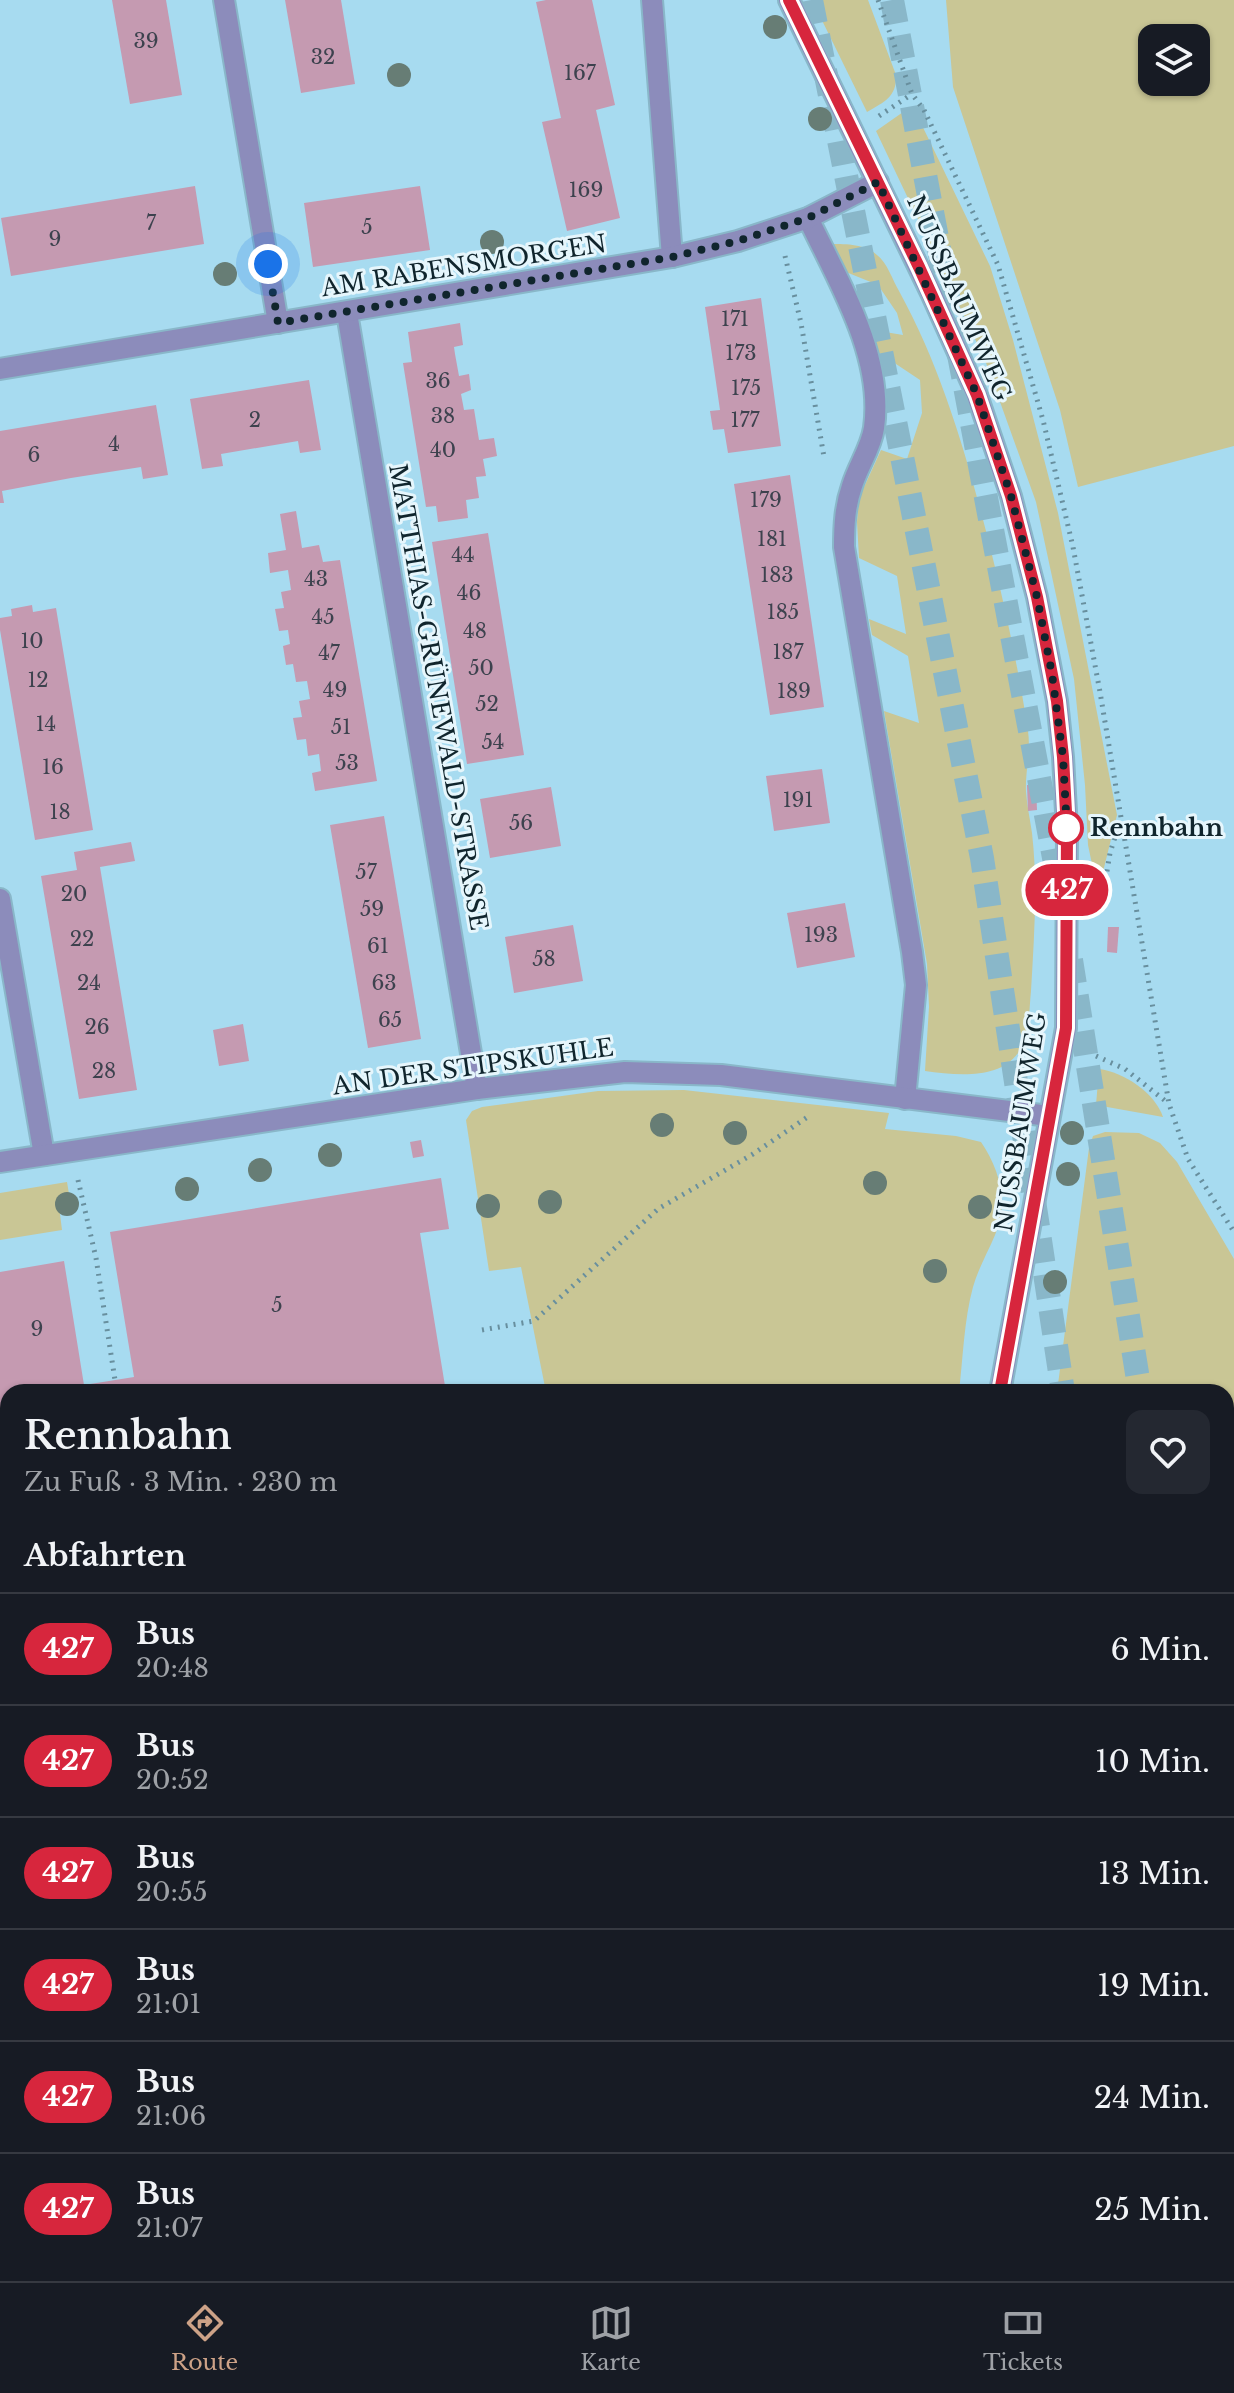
<!DOCTYPE html>
<html lang="de">
<meta charset="utf-8">
<style>
:root{--surface:#171b24;--page:#242831;--text:#f1f3f6;--muted:#9ea1a6;--line:#363941;--accent:#cda287}
body{margin:0;font-family:"Libre Baskerville",serif;background:var(--page);color:var(--text);height:100vh;display:flex;flex-direction:column;font-size:30px;white-space:nowrap}
*{box-sizing:border-box;margin:0}
p{font-size:26px;color:var(--muted)}
.icon{flex:none;width:44px;height:44px;fill:none;stroke:currentColor;stroke-width:2;stroke-linecap:round;stroke-linejoin:round}
.map{position:relative;flex:1;overflow:hidden}
.side{position:absolute;left:0px;top:1384px;width:1234px;height:898px;display:flex;flex-direction:column;background:var(--surface);border-radius:24px 24px 0 0;box-shadow:0 2px 6px #0004}
.side>*{flex:none}
.badge{padding:0 16px;border-radius:26px;font-size:28px;line-height:52px}
.buttons{position:absolute;left:1138px;top:24px;display:grid;gap:16px}
.buttons a{display:grid;place-items:center;width:72px;height:72px;border-radius:16px;background:var(--surface);box-shadow:0 2px 6px #0004;font-size:40px}
.you{position:absolute;width:40px;height:40px;margin:-20px;border:6px solid #fff;border-radius:50%;background:#1a73e8;box-shadow:0 0 0 12px #1a73e833}
.map>.badge{position:absolute;translate:-50% -50%;box-shadow:0 0 0 4px #fff}
h2{padding:0 24px;font-size:30px;line-height:72px}
.round{display:grid;place-items:center;flex:none;width:84px;height:84px;border-radius:16px;background:var(--page)}
.head{display:flex;align-items:center;justify-content:space-between;height:136px;padding:0 24px}
h1{font-size:38px;font-weight:600;line-height:60px}
ul{padding:0;list-style:none}
li{display:flex;align-items:center;gap:24px;height:112px;padding:0 24px;border-top:2px solid var(--line)}
li div{flex:1}
li b{display:block;font-size:30px}
li em{font-style:normal}
li .badge{min-width:88px;font-weight:700;text-align:center}
.tabs{display:flex;justify-content:space-around;align-items:center;height:112px;border-top:2px solid var(--line);background:var(--surface);font-size:22px;color:var(--muted)}
.tabs a{display:grid;justify-items:center;gap:4px}
.tabs .selected{color:var(--accent)}
.map>svg:first-child{display:block}
.green{fill:#c9c695;fill-rule:evenodd}
.building{fill:#c59ab1}
.lines{fill:none;stroke-linecap:round;stroke-linejoin:round}
.highway-tunnel{stroke:#89b7c9;stroke-width:24;stroke-dasharray:24 12;stroke-linecap:butt}
.minor-casing{stroke:#89b7c9;stroke-width:24}
.path{stroke:#688f9e;stroke-width:5;stroke-dasharray:2 6;stroke-linecap:butt}
.minor{stroke:#8c8cbb;stroke-width:20}
.tree{fill:#677d75}
.line-casing{stroke:#fff;stroke-width:18}
.line{stroke:#d7263d;stroke-width:12}
.walk{stroke:#10252d;stroke-width:8;stroke-dasharray:0 14.4}
.stop-dot{fill:#fff;stroke:#d7263d;stroke-width:4}
.labels{text-anchor:middle;stroke-width:6;stroke-linejoin:round;paint-order:stroke}
.number-label{font-size:20px;fill:#3d424e}
.street-label{font-size:24px;fill:#10252d;stroke:#e6f6fc}
.stop-label{font-size:24px;font-weight:bold;fill:#10252d;stroke:#e6f6fc;text-anchor:start}
</style>
<div class="map">
<svg width="1234" height="2281" viewBox="0 0 1234 2281">
<rect width="100%" height="100%" fill="#a7dbf0"/>
<g class="green">
<path d="M812,0h56l28,75c1,22 -12,27 -29,37z"/>
<path d="M946,0h288v446l-156,41 -18,-77 -107,-323zM1152,38h44v44h-44z"/>
<path d="M906,110l10,3 74,153 23,74 45,173 59,302 -18,73h-2l-9,-43 -3,-60 -11,-106 -38,-177 -51,-142 -109,-229z"/>
<path d="M831,244c16,0 34,0 46,11 10,7 16,26 22,36 38,69 62,146 82,221 19,72 36,146 47,219 3,20 -3,41 -2,61 1,14 4,27 6,41 6,52 2,106 -1,158 -2,19 -1,42 -11,59 -19,31 -64,25 -95,21l4,-64 -2,-43 -43,-253 35,12 -11,-67 -36,-21 -3,-16 37,15 -9,-58 -38,-18 -2,-36 2,-24 22,-48 26,9 15,-46 -2,-33 -42,-28 -5,-22 30,5 -6,-22 -19,-28 -32,-13z"/>
<path d="M1099,1069c25,3 56,24 64,48l-67,-12z"/>
<path d="M684,1090l205,23 -4,16 71,7 25,6c19,28 28,61 14,93 -7,17 -17,34 -22,52 -9,33 -10,71 -14,105h-413l-25,-125 -32,4 -23,-151 6,-9 10,-4 116,-16z"/>
<path d="M1105,1132l34,1 21,10 17,19 57,97v330h-8v-197h-169l32,-244 4,-12z"/>
<path d="M67,1182l5,30 -12,2 2,16 -62,10v-47z"/>
<path d="M1226,1655h8v626h-240l-1,-7h233z"/>
<path d="M8,1677v34l-8,2v-35z"/>
</g>
<g class="building">
<path d="M112,0h54l16,95 -52,9z"/>
<path d="M285,0h56l14,84 -54,9z"/>
<path d="M546,0h46l23,105 -19,5 24,108 -53,13 -25,-109 19,-4 -25,-116z"/>
<path d="M195,186l9,58 -193,32 -10,-58z"/>
<path d="M420,186l10,64 -117,17 -9,-64z"/>
<path d="M761,298l20,148 -53,7 -4,-24 -11,1 -3,-19 10,-1 -15,-103z"/>
<path d="M460,323l3,22 -9,2 1,7 4,22 10,-2 2,16 -10,4 3,16 10,-1 5,31 15,-2 3,18 -14,3 3,17 -10,1 3,21 -13,2 2,18 -30,4 -2,-16 -10,1 -23,-144 9,-1 -4,-30z"/>
<path d="M309,380l12,70 -21,3 -2,-12 -77,13 2,12 -21,3 -12,-70z"/>
<path d="M156,405l12,70 -25,4 -2,-12 -70,11 -69,13 2,12h-4v-72z"/>
<path d="M790,475l34,232 -54,8 -36,-231z"/>
<path d="M296,511l6,37 17,-3 4,17 17,-2 37,221 -62,10 -3,-18 9,-2 -2,-17 -11,2 -2,-17 -9,1 -4,-22 9,-1 -3,-16 11,-2 -3,-18 -11,1 -3,-18 -7,1 -3,-19 7,-2 -2,-14 -9,1 -4,-22 9,-1 -3,-16 10,-2 -3,-20 -18,3 -2,-20 18,-3 -6,-36z"/>
<path d="M488,533l36,222 -57,9 -35,-222z"/>
<path d="M32,605l1,7 23,-4 37,222 -58,10 -35,-210v-12l12,-2 -1,-7z"/>
<path d="M822,769l8,54 -56,8 -8,-55z"/>
<path d="M1027,785h9l1,25 -9,1z"/>
<path d="M551,787l10,59 -71,12 -10,-59z"/>
<path d="M384,816l37,223 -53,9 -38,-223z"/>
<path d="M131,842l4,19 -35,6 37,223 -58,9 -38,-223 36,-6 -3,-18z"/>
<path d="M845,903l10,54 -58,11 -10,-55z"/>
<path d="M573,925l10,56 -69,12 -9,-56z"/>
<path d="M1108,927h11l-2,26 -10,-1z"/>
<path d="M243,1024l6,37 -30,5 -6,-36z"/>
<path d="M421,1140l3,16 -11,2 -3,-16z"/>
<path d="M441,1178l8,51 -29,4 26,159h-438v76l-5,1 3,15 -6,1v-213l64,-11 20,124 50,-8 -24,-145z"/>
<path d="M8,1815v67l-8,2v-67z"/>
<path d="M8,2274h62l1,7h-62z"/>
<path d="M788,2274h186l1,7h-185z"/>
</g>
<g class="lines">
<g class="highway-tunnel">
<path d="M811,0l171,858 81,534"/>
<path d="M892,0l170,900"/>
<path d="M1071,960l69,432"/>
<path d="M1226,1972l8,62"/>
<path d="M1187,2274l1,7"/>
</g>
<defs>
<g id="minor">
<path d="M224,0l54,323"/>
<path d="M652,0l20,257"/>
<path d="M789,0l143,295 45,100 34,101 26,101 20,104 6,56 4,73 -1,198 -66,364"/>
<path d="M808,218c30,63 76,138 66,210 -3,20 -16,38 -22,58 -7,20 -8,39 -8,61l68,405 4,33 -11,114"/>
<path d="M347,313l130,776"/>
<path d="M0,369l672,-112 66,-16 70,-23 70,-36"/>
<path d="M0,899l44,256"/>
<path d="M0,1162l477,-73 148,-17 96,3 328,41"/>
<path d="M1226,1623h8"/>
<path d="M0,1750l8,-1"/>
<path d="M0,2074l8,11"/>
<path d="M153,2274l5,7"/>
<path d="M735,2274l1,7"/>
</g>
</defs>
<use href="#minor" class="minor-casing"/>
<g class="path">
<path d="M878,0l34,94 12,16 74,155 45,155 30,127 27,145 69,412 19,55 46,73"/>
<path d="M879,116l33,-22"/>
<path d="M785,256l16,67 23,134"/>
<path d="M1103,895l7,-42 11,-35"/>
<path d="M1096,1056l29,13 43,34"/>
<path d="M78,1180l18,78 19,122"/>
<path d="M482,1330l52,-9 124,-112 95,-55 56,-38"/>
<path d="M5,1479l3,-1"/>
<path d="M0,1973l8,-1"/>
<path d="M1226,2248l8,5"/>
<path d="M446,2274l1,7"/>
<path d="M538,2274l1,7"/>
<path d="M649,2274v7"/>
<path d="M1071,2274v7"/>
<path d="M1176,2274l4,7"/>
<path d="M362,2281l45,-7"/>
</g>
<use href="#minor" class="minor"/>
</g>
<g class="tree">
<circle cx="775" cy="27" r="12"/>
<circle cx="399" cy="75" r="12"/>
<circle cx="820" cy="119" r="12"/>
<circle cx="492" cy="242" r="12"/>
<circle cx="225" cy="274" r="12"/>
<circle cx="662" cy="1125" r="12"/>
<circle cx="735" cy="1133" r="12"/>
<circle cx="1072" cy="1133" r="12"/>
<circle cx="330" cy="1155" r="12"/>
<circle cx="260" cy="1170" r="12"/>
<circle cx="1068" cy="1174" r="12"/>
<circle cx="875" cy="1183" r="12"/>
<circle cx="187" cy="1189" r="12"/>
<circle cx="550" cy="1202" r="12"/>
<circle cx="67" cy="1204" r="12"/>
<circle cx="488" cy="1206" r="12"/>
<circle cx="980" cy="1207" r="12"/>
<circle cx="935" cy="1271" r="12"/>
<circle cx="1055" cy="1282" r="12"/>
</g>
<g class="lines">
<defs>
<path id="line" d="M789,0l130,267 58,128 34,101 26,101 20,104 6,56 4,73 -1,198 -66,364"/>
</defs>
<use href="#line" class="line-casing"/>
<use href="#line" class="line"/>
<path class="walk" d="M268,264l10,59 394,-66 66,-16 70,-23 70,-36 99,213 34,101 26,101 15,77 11,83 4,73 -1,-2"/>
</g>
<circle class="stop-dot" cx="1066" cy="828" r="16"/>
<g class="labels">
<g class="number-label">
<text x="146" y="48">39</text>
<text x="323" y="64">32</text>
<text x="580" y="80">167</text>
<text x="586" y="197">169</text>
<text x="151" y="230">7</text>
<text x="367" y="234">5</text>
<text x="55" y="246">9</text>
<text x="735" y="326">171</text>
<text x="741" y="360">173</text>
<text x="438" y="388">36</text>
<text x="746" y="395">175</text>
<text x="443" y="423">38</text>
<text x="255" y="427">2</text>
<text x="745" y="427">177</text>
<text x="114" y="451">4</text>
<text x="443" y="457">40</text>
<text x="34" y="462">6</text>
<text x="766" y="507">179</text>
<text x="772" y="546">181</text>
<text x="463" y="562">44</text>
<text x="777" y="582">183</text>
<text x="316" y="586">43</text>
<text x="469" y="600">46</text>
<text x="783" y="619">185</text>
<text x="323" y="624">45</text>
<text x="475" y="638">48</text>
<text x="32" y="648">10</text>
<text x="788" y="659">187</text>
<text x="329" y="660">47</text>
<text x="481" y="675">50</text>
<text x="38" y="687">12</text>
<text x="335" y="697">49</text>
<text x="794" y="698">189</text>
<text x="487" y="711">52</text>
<text x="46" y="731">14</text>
<text x="341" y="734">51</text>
<text x="493" y="749">54</text>
<text x="347" y="770">53</text>
<text x="53" y="774">16</text>
<text x="798" y="807">191</text>
<text x="60" y="819">18</text>
<text x="521" y="830">56</text>
<text x="366" y="879">57</text>
<text x="74" y="901">20</text>
<text x="372" y="916">59</text>
<text x="821" y="942">193</text>
<text x="82" y="946">22</text>
<text x="378" y="953">61</text>
<text x="544" y="966">58</text>
<text x="89" y="990">24</text>
<text x="384" y="990">63</text>
<text x="390" y="1027">65</text>
<text x="97" y="1034">26</text>
<text x="104" y="1078">28</text>
<text x="277" y="1312">5</text>
<text x="37" y="1336">9</text>
</g>
<g class="street-label">
<text transform="translate(464 266) rotate(-9)" y="8">AM RABENSMORGEN</text>
<text transform="translate(959 298) rotate(66)" y="8">NUSSBAUMWEG</text>
<text transform="translate(438 697) rotate(80)" y="8">MATTHIAS-GRÜNEWALD-STRASSE</text>
<text transform="translate(473 1067) rotate(-8)" y="8">AN DER STIPSKUHLE</text>
<text transform="translate(1021 1122) rotate(-81)" y="8">NUSSBAUMWEG</text>
</g>
<g class="stop-label">
<text x="1090" y="836">Rennbahn</text>
</g>
</g>
</svg>
<div class="buttons">
<a><svg class="icon" aria-label="layers" viewBox="0 0 24 24"><path d="M12 4l9 5-9 5-9-5zM3 14l9 5 9-5"/></svg></a>
</div>
<div class="you" style="left:268px;top:264px"></div>
<b class="badge" style="left:1067px;top:890px;background:#d7263d;color:#fff">427</b>
<section class="side">
<div class="head"><div><h1>Rennbahn</h1><p>Zu Fuß · 3 Min. · 230 m</p></div><a class="round"><svg class="icon" aria-label="heart" viewBox="0 0 24 24"><path d="M12 20l-8-8c-3-5 5-10 8-4 3-6 11-1 8 4z"/></svg></a></div>
<h2>Abfahrten</h2>
<ul>
<li><span class="badge" style="background:#d7263d;color:#fff">427</span><div><b>Bus</b><p>20:48</p></div><em>6 Min.</em></li>
<li><span class="badge" style="background:#d7263d;color:#fff">427</span><div><b>Bus</b><p>20:52</p></div><em>10 Min.</em></li>
<li><span class="badge" style="background:#d7263d;color:#fff">427</span><div><b>Bus</b><p>20:55</p></div><em>13 Min.</em></li>
<li><span class="badge" style="background:#d7263d;color:#fff">427</span><div><b>Bus</b><p>21:01</p></div><em>19 Min.</em></li>
<li><span class="badge" style="background:#d7263d;color:#fff">427</span><div><b>Bus</b><p>21:06</p></div><em>24 Min.</em></li>
<li><span class="badge" style="background:#d7263d;color:#fff">427</span><div><b>Bus</b><p>21:07</p></div><em>25 Min.</em></li>
</ul>
</section>
</div>
<nav class="tabs">
<a class="selected"><svg class="icon" aria-label="directions" viewBox="0 0 24 24"><path d="M12 3l9 9-9 9-9-9zM9 14v-3h6M13 9l2 2-2 2"/></svg>Route</a>
<a><svg class="icon" aria-label="map" viewBox="0 0 24 24"><path d="M3 6l6-2 6 2 6-2v14l-6 2-6-2-6 2zM9 4v14M15 6v14"/></svg>Karte</a>
<a><svg class="icon" aria-label="tickets" viewBox="0 0 24 24"><path d="M3 7h18v10H3zM15 7v10"/></svg>Tickets</a>
</nav>
